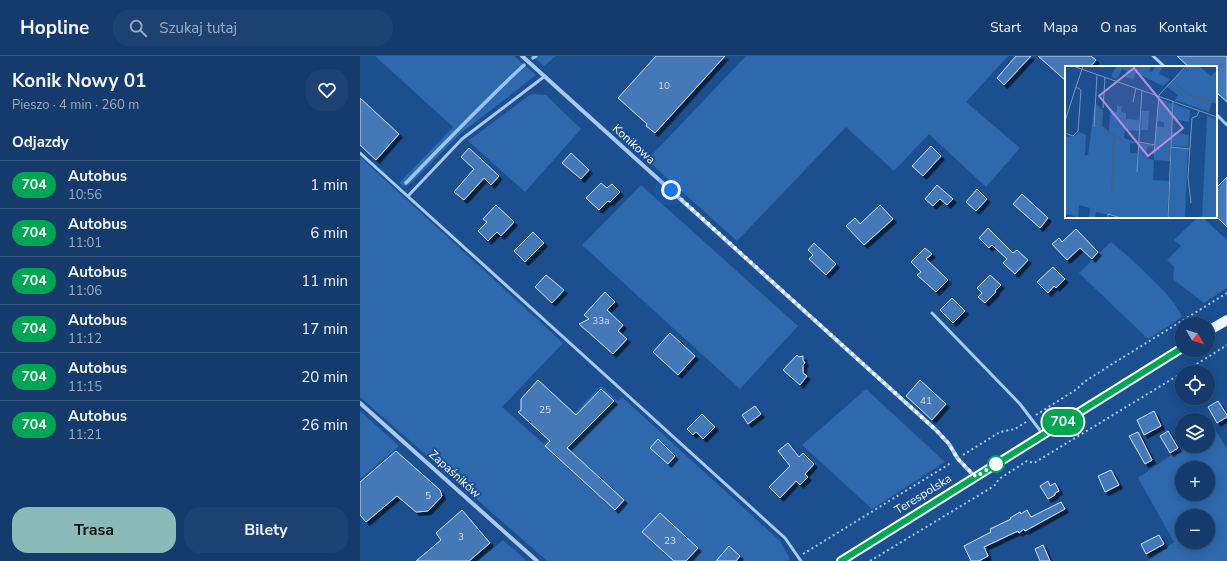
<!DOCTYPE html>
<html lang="pl">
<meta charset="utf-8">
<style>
:root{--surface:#143b6b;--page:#1d4271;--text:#f1f3f6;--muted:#9dadc1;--line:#33557e;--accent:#8bbbb9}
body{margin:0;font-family:"Nunito Sans",sans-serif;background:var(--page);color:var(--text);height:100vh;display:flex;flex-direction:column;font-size:15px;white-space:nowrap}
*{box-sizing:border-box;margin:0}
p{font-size:13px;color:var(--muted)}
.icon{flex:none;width:22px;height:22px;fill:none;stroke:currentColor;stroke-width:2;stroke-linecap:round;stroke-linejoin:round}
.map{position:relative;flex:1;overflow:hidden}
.drawer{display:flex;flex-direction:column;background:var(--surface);width:360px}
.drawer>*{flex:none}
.badge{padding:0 8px;border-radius:13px;font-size:14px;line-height:26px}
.needle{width:26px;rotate:129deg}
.controls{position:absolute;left:815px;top:261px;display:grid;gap:8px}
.controls a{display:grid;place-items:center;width:40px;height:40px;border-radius:50%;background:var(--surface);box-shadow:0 2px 10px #0003,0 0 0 1px var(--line);font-size:20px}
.you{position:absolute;width:20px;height:20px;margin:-10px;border:3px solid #fff;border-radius:50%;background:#1a73e8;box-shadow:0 0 0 6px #1a73e833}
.map>.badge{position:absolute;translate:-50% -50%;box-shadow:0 0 0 2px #fff}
h2{padding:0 12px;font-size:15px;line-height:36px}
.round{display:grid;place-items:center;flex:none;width:42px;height:42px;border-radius:16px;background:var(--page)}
.head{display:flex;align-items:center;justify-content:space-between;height:68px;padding:0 12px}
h1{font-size:19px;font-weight:700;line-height:30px}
.button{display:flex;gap:8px;margin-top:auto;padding:8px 12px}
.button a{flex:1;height:46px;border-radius:16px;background:var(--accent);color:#111;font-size:16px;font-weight:700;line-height:46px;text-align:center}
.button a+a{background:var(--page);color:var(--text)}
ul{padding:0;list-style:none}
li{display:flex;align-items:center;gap:12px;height:48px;padding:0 12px;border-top:1px solid var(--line)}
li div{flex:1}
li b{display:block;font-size:15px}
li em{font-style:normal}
li .badge{min-width:44px;font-weight:700;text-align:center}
header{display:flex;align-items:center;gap:24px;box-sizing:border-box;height:56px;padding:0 20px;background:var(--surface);border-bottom:1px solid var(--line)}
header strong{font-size:19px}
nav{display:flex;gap:22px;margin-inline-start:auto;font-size:14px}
.search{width:280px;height:36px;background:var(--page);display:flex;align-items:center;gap:10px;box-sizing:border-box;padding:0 14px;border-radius:16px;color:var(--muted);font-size:15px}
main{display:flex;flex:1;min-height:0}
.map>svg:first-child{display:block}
.green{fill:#2e69ad;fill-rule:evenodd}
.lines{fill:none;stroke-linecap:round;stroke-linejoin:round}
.stream{stroke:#9cc4f0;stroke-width:3.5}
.building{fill:#4478b7;stroke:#cfe3fa;filter:url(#shadow)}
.path{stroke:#a9c9ee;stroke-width:2;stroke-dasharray:2 3;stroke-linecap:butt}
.lane{stroke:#a9c9ee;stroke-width:3}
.street{stroke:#a9c9ee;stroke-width:4}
.primary{stroke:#f0f6ff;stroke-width:10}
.line-casing{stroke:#fff;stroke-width:9}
.line{stroke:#00a651;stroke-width:6}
.walk{stroke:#fff;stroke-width:4;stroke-dasharray:0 7.2}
.stop-dot{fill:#fff;stroke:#00a651;stroke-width:2}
.labels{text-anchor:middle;stroke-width:4;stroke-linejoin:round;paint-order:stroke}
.number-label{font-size:10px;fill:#d0dded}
.street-label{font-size:12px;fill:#fff;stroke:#1b4f8f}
.inset-river{fill:none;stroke:#3c6290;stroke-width:2}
.inset-road{fill:none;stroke:#7695bc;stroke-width:1}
.view{fill:#b68bdc;fill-opacity:0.15;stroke:#b68bdc;stroke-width:2}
.inset-edge{fill:none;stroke:#fff;stroke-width:2}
</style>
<header>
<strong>Hopline</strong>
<div class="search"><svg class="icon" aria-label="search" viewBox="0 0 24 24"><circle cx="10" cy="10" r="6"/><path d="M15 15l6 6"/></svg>Szukaj tutaj</div>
<nav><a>Start</a><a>Mapa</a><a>O nas</a><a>Kontakt</a></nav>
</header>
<main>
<section class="drawer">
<div class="head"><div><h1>Konik Nowy 01</h1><p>Pieszo · 4 min · 260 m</p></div><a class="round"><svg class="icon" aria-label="heart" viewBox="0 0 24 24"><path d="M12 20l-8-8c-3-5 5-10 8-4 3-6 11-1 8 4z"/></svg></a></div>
<h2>Odjazdy</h2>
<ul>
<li><span class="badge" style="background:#00a651;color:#fff">704</span><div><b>Autobus</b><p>10:56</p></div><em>1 min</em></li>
<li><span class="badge" style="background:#00a651;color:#fff">704</span><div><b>Autobus</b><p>11:01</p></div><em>6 min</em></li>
<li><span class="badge" style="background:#00a651;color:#fff">704</span><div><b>Autobus</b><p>11:06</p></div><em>11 min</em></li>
<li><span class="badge" style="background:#00a651;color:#fff">704</span><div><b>Autobus</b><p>11:12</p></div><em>17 min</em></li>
<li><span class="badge" style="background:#00a651;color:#fff">704</span><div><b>Autobus</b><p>11:15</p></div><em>20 min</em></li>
<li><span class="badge" style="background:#00a651;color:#fff">704</span><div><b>Autobus</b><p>11:21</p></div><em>26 min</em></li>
</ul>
<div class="button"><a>Trasa</a><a>Bilety</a></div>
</section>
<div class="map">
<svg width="867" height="505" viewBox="0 0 867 505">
<defs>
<filter id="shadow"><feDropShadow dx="3.5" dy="3.5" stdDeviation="0" flood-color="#0009"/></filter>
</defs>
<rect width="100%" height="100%" fill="#1b4f8f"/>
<g class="green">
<path d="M15,0h139l22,19 -76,59 -50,50 -6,3 -5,-4 54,-56z"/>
<path d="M173,0h23l-12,10z"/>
<path d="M386,0h262l-42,46 54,46 -34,39 -57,-53 -35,37 -48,-44 -109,114 -90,-81z"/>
<path d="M171,38l15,1 35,34 -56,63 -57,-51z"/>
<path d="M0,101l203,186 -61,64 42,37 57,-58 17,15 4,-4 158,144 10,18 -3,2h-240l-187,-164z"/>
<path d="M281,129l157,141 -58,63 -158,-144z"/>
<path d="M838,161h4l25,23v48l-23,15 -31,-24 1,-12 -7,-7 14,-14 -7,-6z"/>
<path d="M751,186c15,12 28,24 42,38 11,11 22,22 29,37l-34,22 -69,-66z"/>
<path d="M506,333l79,73 -73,47 -70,-64z"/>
<path d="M0,355l39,35 -39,33z"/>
<path d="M853,370l14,23v112h-79l26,-19 -36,-64 46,-32h24v-17zM822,412h26v26h-26zM822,460h26v26h-26z"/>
<path d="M143,484l24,21h-49z"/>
</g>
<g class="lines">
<g class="stream">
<path d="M173,2l3,-2"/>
<path d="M46,127c39,-40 77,-80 118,-118"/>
</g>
</g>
<g class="building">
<path d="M296,0h69l-70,77 -9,-7 1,-2 -29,-26z"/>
<path d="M656,0h15l-27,29 -7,-7z"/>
<path d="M678,0h53l5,4 -6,7h-24v14z"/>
<path d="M817,0h50v46l-11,-10v-25h-27z"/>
<path d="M0,42l39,36 -23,26 -16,-15z"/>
<path d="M571,90l10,10 -18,20 -11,-10z"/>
<path d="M109,92l30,28 -8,9 -7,-7 -20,22 -10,-8 20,-23 -13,-12z"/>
<path d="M211,97l18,17 -8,9 -19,-16z"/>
<path d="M867,121v50l-11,-11v-28z"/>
<path d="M241,127l6,5 5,-4 8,8 -10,10 -2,-1 -9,9 -13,-12z"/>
<path d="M577,129l16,14 -6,6 -7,-6 -7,7 -8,-7z"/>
<path d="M617,133l10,10 -11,12 -10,-9z"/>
<path d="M662,138l26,24 -8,10 -27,-24z"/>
<path d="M136,149l18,17 -13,14 -4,-4 -9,9 -10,-10 9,-9 -4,-3z"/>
<path d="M520,149l13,14 -29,26 -18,-19 9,-8 5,6z"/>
<path d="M628,172l25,25 4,-3 11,10 -13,14 -12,-11 4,-4 -15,-14 -3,3 -10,-10z"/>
<path d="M716,173l22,23 -6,7 -12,-11 -13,12 -15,-16 7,-6 3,4z"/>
<path d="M173,176l11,11 -19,19 -11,-11z"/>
<path d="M454,187l22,21 -10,11 -17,-16 4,-4 -5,-5z"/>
<path d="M565,192l7,6 -6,5 22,21 -12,12 -19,-17 4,-3 -10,-10z"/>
<path d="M693,211l12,12 -9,9 -2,-2 -6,7 -11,-11z"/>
<path d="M186,219l18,15 -12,13 -17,-16z"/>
<path d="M630,219l11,10 -6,6 1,1 -11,11 -7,-6 4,-4 -5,-5z"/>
<path d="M245,236l10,10 -8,8 16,15 -5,6 9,8 -14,15 -34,-30 10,-5 -5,-4z"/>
<path d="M592,242l13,13 -12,12 -13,-13z"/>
<path d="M310,277l25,23 -17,19 -25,-23z"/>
<path d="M437,299l2,2 4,-1v4l2,3 -2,2v8l4,3 -7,9 -17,-15z"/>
<path d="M178,324l38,35 25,-26 13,12 -47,47 57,52 -9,10 -70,-64 5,-5 -32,-29 3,-2v-11z"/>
<path d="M560,324l26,24 -14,16 -26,-24z"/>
<path d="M858,345l9,14v2l-10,6 -9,-16z"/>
<path d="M395,350l6,8 -13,10 -6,-9z"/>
<path d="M794,355l7,15 -17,9 -7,-15z"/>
<path d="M342,358l13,13 -12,12 -7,-7 -3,3 -6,-6z"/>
<path d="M808,375l10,17 -8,5 -10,-17z"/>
<path d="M778,376l14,28 -7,4 -16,-28z"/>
<path d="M298,383l17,17 -7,8 -18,-16z"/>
<path d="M428,387l11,14 4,-4 11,11 -9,10 3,3 -8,8 -4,-4 -16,17 -11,-11 21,-21 -12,-15z"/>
<path d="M36,395l44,39 2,6 -14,15 -12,1 -19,-16 -31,26 -6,-7v-33z"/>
<path d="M751,414l8,15 -14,7 -7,-16z"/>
<path d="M688,425l2,5 5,-3 4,8 -4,2v2l-7,4 -8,-13z"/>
<path d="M701,446l4,7 -40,22 -1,-2 -5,4 -1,-2 -34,16 4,9 -9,5h-8l-7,-15 27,-14 -1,-3 21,-10 -1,-1 10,-6 1,2 6,-4 4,7z"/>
<path d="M102,454l28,33 -21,18h-53l25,-21 -5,-7z"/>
<path d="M300,457l38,35 -12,13h-12l-32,-29z"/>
<path d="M799,479l5,9 -18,10 -5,-10z"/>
<path d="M683,489l7,16h-10l-5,-12z"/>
<path d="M369,490l11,10 -4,5h-20z"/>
</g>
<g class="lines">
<g class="path">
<path d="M824,316l43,-27"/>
<path d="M676,359l41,-26 7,-7 25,-16 118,-73"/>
<path d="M603,399l37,-23 15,-3 11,-7"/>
<path d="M443,498l148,-91"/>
<path d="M510,505l124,-75 5,-7 28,-18 7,2 148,-90"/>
</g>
<g class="lane">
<path d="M793,0l12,11"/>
<path d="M856,58l11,11"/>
<path d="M0,97l425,385 16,23"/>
<path d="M48,140l54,-57 83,-63"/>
<path d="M572,257l88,91 22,29"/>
</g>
<g class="street">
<path d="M162,0l414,374 13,14 9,15 17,18"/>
<path d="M0,347l177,158"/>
</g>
<g class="primary">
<path d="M848,275l19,-11"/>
<path d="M481,505l341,-213"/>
</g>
</g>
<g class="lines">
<defs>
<path id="line" d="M481,505l341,-213"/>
</defs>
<use href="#line" class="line-casing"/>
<use href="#line" class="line"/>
<path class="walk" d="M311,134l265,240 13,14 9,15 18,18 21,-14 -1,1"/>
</g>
<circle class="stop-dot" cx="636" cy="408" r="8"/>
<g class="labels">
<g class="number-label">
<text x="304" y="33">10</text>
<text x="241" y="268">33a</text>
<text x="566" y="348">41</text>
<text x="185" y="357">25</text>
<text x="68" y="443">5</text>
<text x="101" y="484">3</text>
<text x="310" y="488">23</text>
</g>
<g class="street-label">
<text transform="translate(274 88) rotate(42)" y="4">Konikowa</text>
<text transform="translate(95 418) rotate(42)" y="4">Zapaśników</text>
<text transform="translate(563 438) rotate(-32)" y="4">Terespolska</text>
</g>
</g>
<g transform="translate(705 10)">
<rect width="152" height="152" fill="#1b4f8f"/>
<path d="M51,0h35l-2,5 3,1 3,-6h8l-4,8 11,5 -7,7 -27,-13 -3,6 -8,-2 2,-6 -5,-2 -5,10 -6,-2zM123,0h11l12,10 6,-6v33l-5,-1 -3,10 -34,-12 3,-5 -12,-9zM93,32l15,6 -3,57 -16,-1 -1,20 16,1 -2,37h-45l-26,-6 -1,6h-6l1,-10 -11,-3 -1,12 -11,-3 -2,2v-79l10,-1 4,-4 7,3 -1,20h3l7,-52 7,7 1,-2 -1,18 7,6 1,-21 7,1v-6h5l-1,6 5,1v6l13,1v11l-14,-1 -1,8 14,5 -8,1v9h7v23l2,-33 15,3h-7v12l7,2 2,-34 8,1v-5l-7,-1zM109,38l16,6 -1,12 -16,-3zM77,45h7l-1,19h-7zM142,50l10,3v99h-15zM107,66l17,3 -1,12 -16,-1zM107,82l16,1 -3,69h-17z" fill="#2e69ad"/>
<path class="inset-river" d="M107,15l19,15 26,7M31,39l6,6 -1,15M38,62l20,13M74,79l14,1M47,127l2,-57"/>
<path class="inset-road" d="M8,0l144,51M68,36l3,-14M38,42l2,-31M0,55l11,-34M29,61l3,-52M0,67l8,3 5,-5 3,-41 -5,-3 7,-21M74,76l16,3M106,81l19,2M89,88l5,-59 27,-29M72,106l5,-82M126,137l-3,-26 4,-59 5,-2 2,-5M43,152v-4l13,4M103,152l5,-117"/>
<path class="view" d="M69,2l49,60 -35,28 -49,-60z"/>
<rect width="152" height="152" class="inset-edge"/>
</g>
</svg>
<div class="controls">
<a><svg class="needle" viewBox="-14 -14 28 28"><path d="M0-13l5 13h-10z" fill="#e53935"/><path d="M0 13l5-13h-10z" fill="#9dadc1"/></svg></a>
<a><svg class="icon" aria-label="locate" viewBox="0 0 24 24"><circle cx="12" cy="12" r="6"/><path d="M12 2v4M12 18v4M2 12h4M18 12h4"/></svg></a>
<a><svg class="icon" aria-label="layers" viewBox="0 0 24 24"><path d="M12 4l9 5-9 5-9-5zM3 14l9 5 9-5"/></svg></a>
<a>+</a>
<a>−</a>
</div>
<div class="you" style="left:311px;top:134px"></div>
<b class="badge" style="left:703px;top:366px;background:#00a651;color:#fff">704</b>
</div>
</main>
